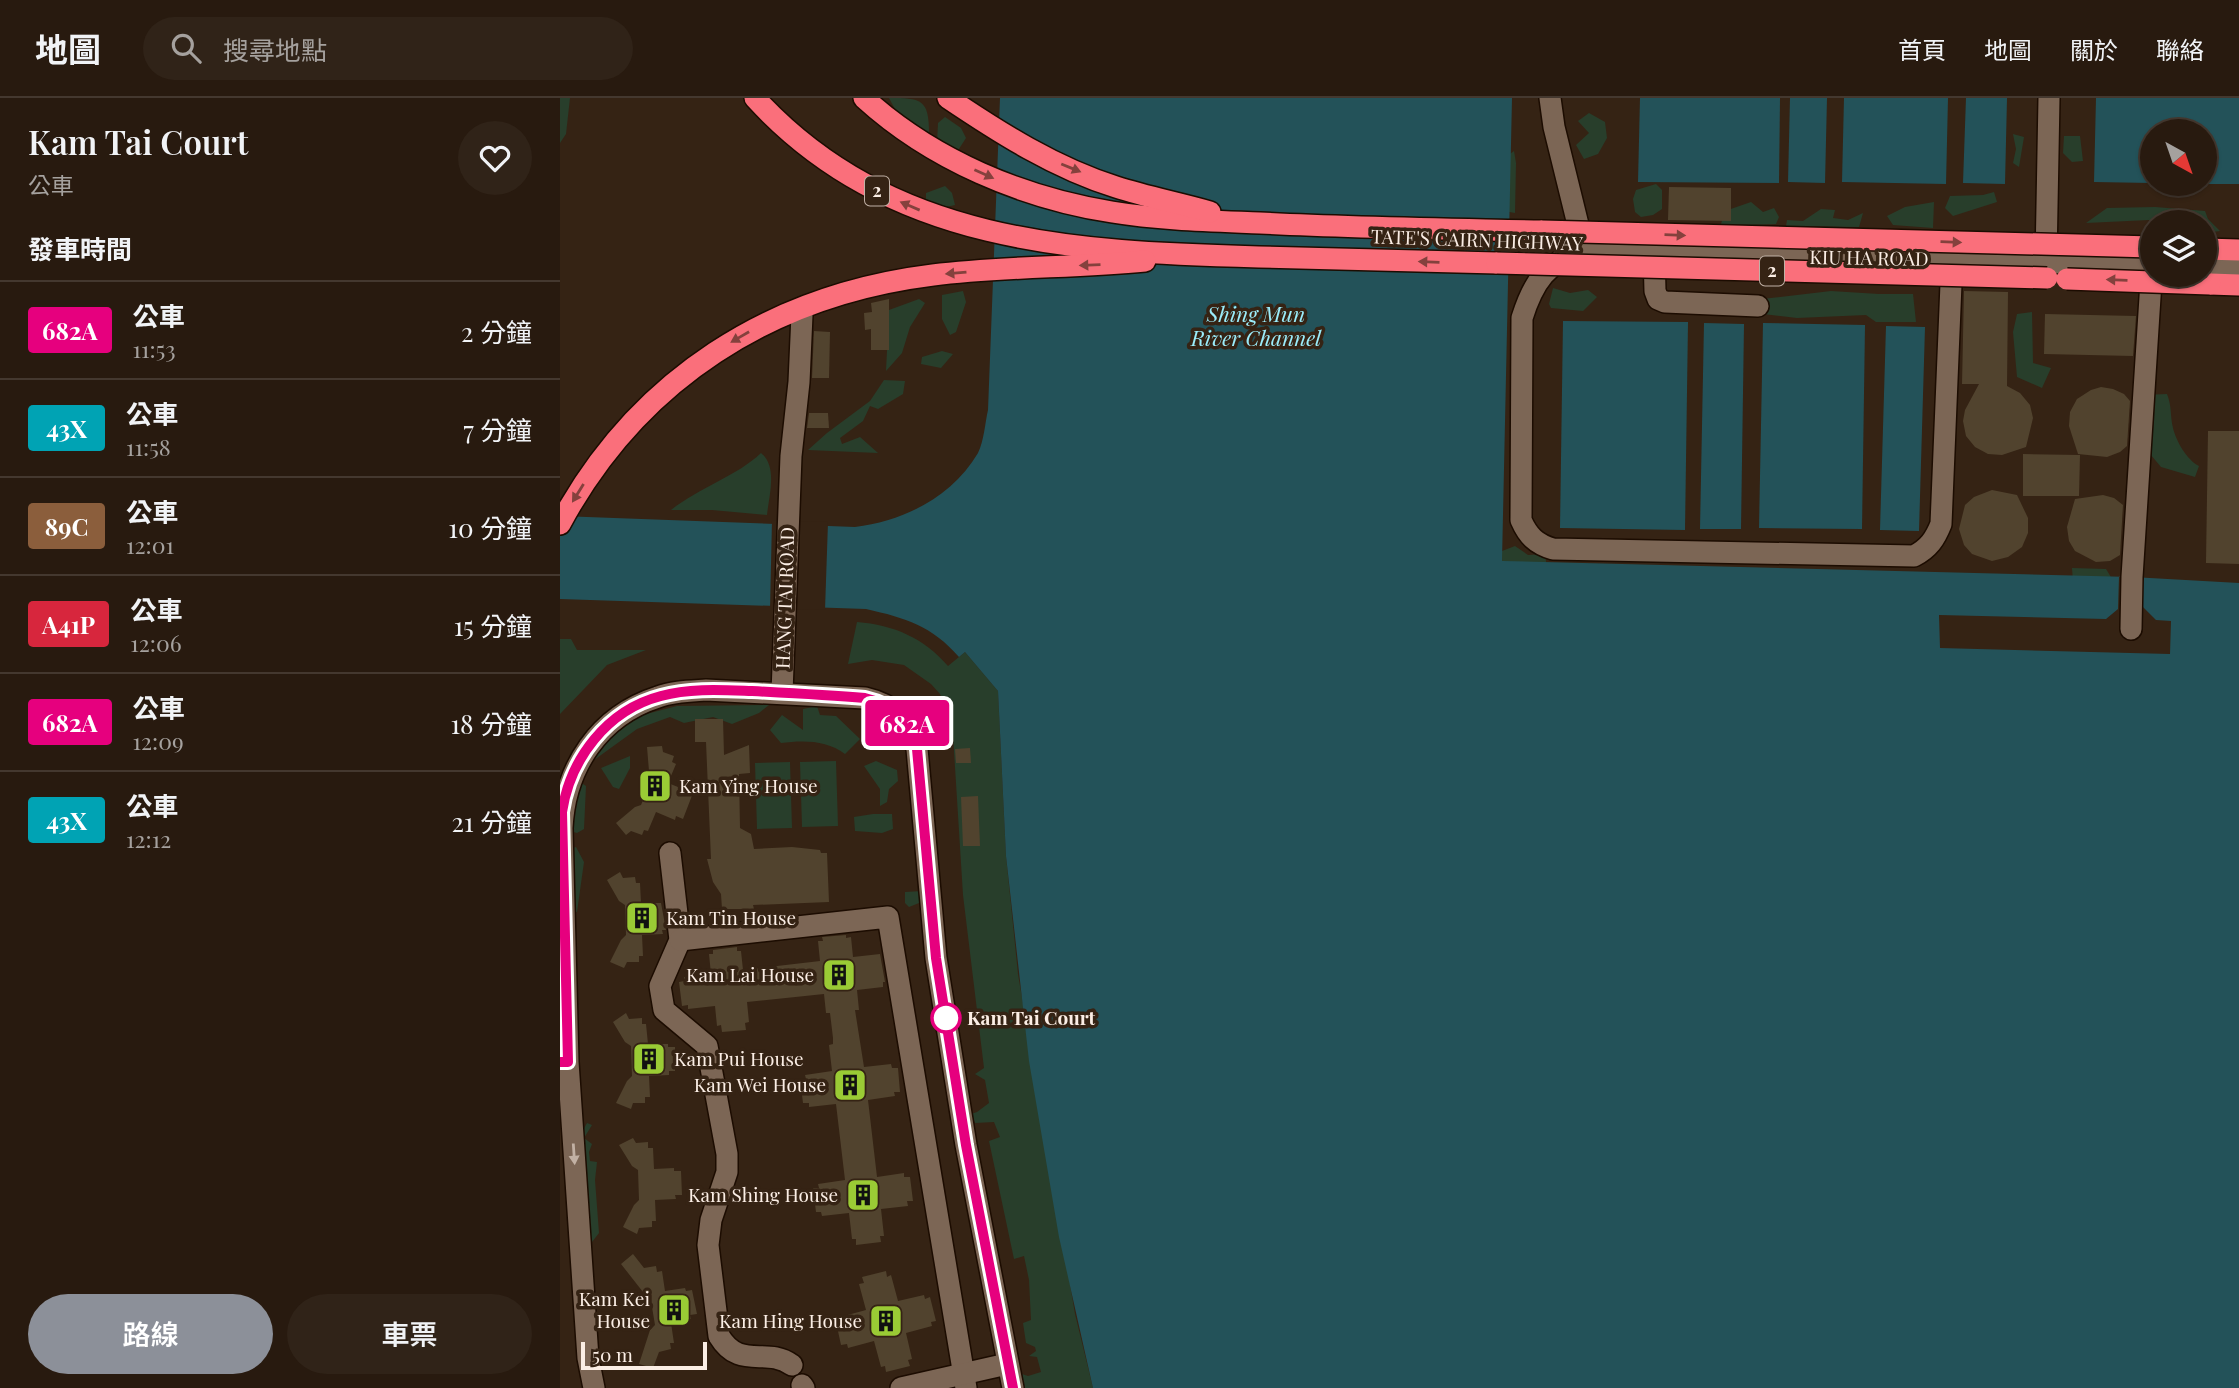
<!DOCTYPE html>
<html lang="zh-TW">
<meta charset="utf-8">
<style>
:root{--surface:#281a0f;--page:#302318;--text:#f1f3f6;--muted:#a5a19e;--line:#44382f;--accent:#8c9099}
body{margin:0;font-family:"Playfair Display","Noto Sans TC",serif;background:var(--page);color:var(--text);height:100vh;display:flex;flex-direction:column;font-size:26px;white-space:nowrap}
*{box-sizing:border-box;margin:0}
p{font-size:23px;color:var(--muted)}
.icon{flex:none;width:38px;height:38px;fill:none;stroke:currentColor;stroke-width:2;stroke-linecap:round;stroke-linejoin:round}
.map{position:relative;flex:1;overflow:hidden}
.drawer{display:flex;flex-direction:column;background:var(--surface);width:560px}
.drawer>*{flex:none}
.badge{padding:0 14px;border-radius:5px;font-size:24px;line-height:46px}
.needle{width:46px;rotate:140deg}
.fabs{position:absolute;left:1580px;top:21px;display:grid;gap:14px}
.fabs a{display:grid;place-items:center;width:77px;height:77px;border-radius:50%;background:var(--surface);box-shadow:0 2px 5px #0004,0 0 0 2px var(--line);font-size:35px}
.scale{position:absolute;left:21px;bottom:18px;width:126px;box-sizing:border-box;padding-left:7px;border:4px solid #fbeee5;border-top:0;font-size:19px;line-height:24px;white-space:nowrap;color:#fbeee5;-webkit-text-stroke:5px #352314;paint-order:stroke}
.map>.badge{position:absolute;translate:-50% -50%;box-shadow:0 0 0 4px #fff}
h2{padding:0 28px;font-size:26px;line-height:63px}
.round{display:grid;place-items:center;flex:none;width:74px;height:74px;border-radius:37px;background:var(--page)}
.summary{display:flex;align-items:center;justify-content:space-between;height:119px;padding:0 28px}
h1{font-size:33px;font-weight:600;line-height:52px}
.action{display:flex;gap:14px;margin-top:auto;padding:14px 28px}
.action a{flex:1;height:80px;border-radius:42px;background:var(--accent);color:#fff;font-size:28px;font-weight:600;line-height:80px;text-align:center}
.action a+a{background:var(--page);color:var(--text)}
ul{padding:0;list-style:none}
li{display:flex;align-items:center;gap:21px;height:98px;padding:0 28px;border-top:2px solid var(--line)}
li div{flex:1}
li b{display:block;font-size:26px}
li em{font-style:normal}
li .badge{min-width:77px;font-weight:700;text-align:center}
header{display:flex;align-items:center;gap:42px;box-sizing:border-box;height:98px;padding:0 35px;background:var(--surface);border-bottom:2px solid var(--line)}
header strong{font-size:33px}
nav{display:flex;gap:38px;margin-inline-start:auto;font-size:24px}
.search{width:490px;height:63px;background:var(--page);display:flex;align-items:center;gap:18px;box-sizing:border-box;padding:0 24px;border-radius:38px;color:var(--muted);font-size:26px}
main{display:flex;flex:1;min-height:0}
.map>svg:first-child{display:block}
.green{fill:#283e2b}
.water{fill:#235259}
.pier{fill:#352314}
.building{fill:#51432e}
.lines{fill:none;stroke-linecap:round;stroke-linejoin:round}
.minor-casing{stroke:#1c0c01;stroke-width:24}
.highway-casing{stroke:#1c0c01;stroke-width:24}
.minor{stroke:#7c6655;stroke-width:21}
.highway{stroke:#fa6f7b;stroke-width:21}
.highway-bridge-casing{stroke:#1c0c01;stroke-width:24;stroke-linecap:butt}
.highway-bridge{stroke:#fa6f7b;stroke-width:21}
.oneway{fill:#84413d}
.oneway2{fill:#c2b1a4}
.line-casing{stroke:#fff;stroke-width:16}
.line{stroke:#e6007e;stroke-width:10}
.stop-dot{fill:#fff;stroke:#e6007e;stroke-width:3.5}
.labels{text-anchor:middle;stroke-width:7;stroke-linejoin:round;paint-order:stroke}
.shield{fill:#352314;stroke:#c0b1a6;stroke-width:2}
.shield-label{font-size:18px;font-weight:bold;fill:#fbeee5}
.street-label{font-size:19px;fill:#fbeee5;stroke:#352314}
.poi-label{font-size:19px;fill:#fbeee5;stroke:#352314;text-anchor:end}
.stop-label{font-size:19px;font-weight:bold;fill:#fbeee5;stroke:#352314;text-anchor:start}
.water-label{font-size:21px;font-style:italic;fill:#9bedfb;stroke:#352314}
</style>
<header>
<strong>地圖</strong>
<div class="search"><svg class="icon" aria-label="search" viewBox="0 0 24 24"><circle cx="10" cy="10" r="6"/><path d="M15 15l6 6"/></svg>搜尋地點</div>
<nav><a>首頁</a><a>地圖</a><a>關於</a><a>聯絡</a></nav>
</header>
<main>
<section class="drawer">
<div class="summary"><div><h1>Kam Tai Court</h1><p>公車</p></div><a class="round"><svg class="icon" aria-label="heart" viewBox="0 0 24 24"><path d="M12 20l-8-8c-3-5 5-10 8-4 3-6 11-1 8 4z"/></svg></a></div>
<h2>發車時間</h2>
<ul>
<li><span class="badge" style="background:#e6007e;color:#fff">682A</span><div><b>公車</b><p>11:53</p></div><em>2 分鐘</em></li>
<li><span class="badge" style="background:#00a3b4;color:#fff">43X</span><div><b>公車</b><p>11:58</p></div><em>7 分鐘</em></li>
<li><span class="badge" style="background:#8b5e3c;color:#fff">89C</span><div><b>公車</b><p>12:01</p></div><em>10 分鐘</em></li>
<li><span class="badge" style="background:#d7263d;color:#fff">A41P</span><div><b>公車</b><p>12:06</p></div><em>15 分鐘</em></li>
<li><span class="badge" style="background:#e6007e;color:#fff">682A</span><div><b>公車</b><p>12:09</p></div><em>18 分鐘</em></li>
<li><span class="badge" style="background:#00a3b4;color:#fff">43X</span><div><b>公車</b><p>12:12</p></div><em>21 分鐘</em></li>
</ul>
<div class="action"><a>路線</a><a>車票</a></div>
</section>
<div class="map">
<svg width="1679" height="1290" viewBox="0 0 1679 1290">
<rect width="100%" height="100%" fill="#352314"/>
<g class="green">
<path d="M0,0h10l-4,36 -6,9z"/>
<path d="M329,0c32,0 40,1 40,35l-33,-22z"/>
<path d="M1029,15l16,9 2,16 -9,16 -14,5 -8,-14 13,-12 -11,-12z"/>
<path d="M385,19l16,11 5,10 -9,14 -20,-9 1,-20z"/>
<path d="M1453,36l11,3 -5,30 -6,-4 3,-14z"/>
<path d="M1504,38h16l3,25 -11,1 -9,-9z"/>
<path d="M954,53l2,12 -1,50 -17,-3 12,-56z"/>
<path d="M1096,86l6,6v19l-9,6 -12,2 -6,-5 -2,-13 3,-9z"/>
<path d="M385,88l7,7 3,12 -14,3 -15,-5v-10z"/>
<path d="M1434,94l3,10 -44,14 -8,-8 5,-12 33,-1z"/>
<path d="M1191,104l12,10 11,-4 5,9 -3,7 -51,2 -4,-2 4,-13z"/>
<path d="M1374,104l-1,26 -40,-3 -6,-9 18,-9z"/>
<path d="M1595,109l50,4 3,8 12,12 -15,2v-11l-53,1 -3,-3 -63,3 21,-15z"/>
<path d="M1261,111l14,1 -2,8 15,2 15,-7 -4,14 -73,-1 1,-6 16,1z"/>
<path d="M993,190l17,5 18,-3 9,7 -14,14 -32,-3 -2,-4z"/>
<path d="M403,193l3,11 -10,30 -6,3 -8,-16v-24z"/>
<path d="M1271,193l48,3h34l3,28h-40l-10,-7 -69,3 -43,-5 8,-14z"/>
<path d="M359,201l6,4 -15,24 -8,26 -16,18 3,-61z"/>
<path d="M1472,214l1,51 18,5 -9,20 -25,-11 -4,-45 4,-18z"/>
<path d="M382,253l11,3 -12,14 -20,-4 1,-7z"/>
<path d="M324,282l21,1 -2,13 -25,15 -8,-3 -7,15 -23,17 2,6 18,-7 18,16 -70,-3 19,-17 43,-32z"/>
<path d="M1607,296c5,12 3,22 6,34 3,13 14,32 26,38l-4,11 -34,-10 -21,-25 3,-47z"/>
<path d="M201,355c17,14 8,42 6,62l-55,-5h-41c29,-23 66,-34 90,-57z"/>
<path d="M955,448l13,9 17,-1 2,14 -57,-1 12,-16z"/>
<path d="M1512,470l34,1 11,18 -44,-5z"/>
<path d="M297,524c37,3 67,16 91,44l17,-14 33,39 8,165 12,118 57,340 18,74h-69l-2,-14 6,2 13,-4 -4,-15 -8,-1 7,-5 -1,-4 -9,-4 -3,-20 8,-3 -2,-40 -5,-24 -10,3 -25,-118 11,-4 -6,-15 -19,1 -4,-9 6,-2 12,-9 -4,-23 -10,-6 9,-6 -21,-173 -10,-160 -4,-21 -9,-20 -9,-10 -27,-19 -32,-5 -24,4z"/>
<path d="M0,541h11l6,11h69l-39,15 -47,49z"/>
<path d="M209,607l-10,8 -27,11 -19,-7 -29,6 -14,-6 -33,12 -47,34 5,-16 36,-29 46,-12z"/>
<path d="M257,608l3,9 16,1 24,23 -15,15c-18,-14 -42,-14 -64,-11l-11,-13 12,-15 21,15v-21z"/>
<path d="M70,658v12l-11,21 -6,-2 -12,-19z"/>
<path d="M276,663l2,65 -36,1 -2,-65z"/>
<path d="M316,663l21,9 1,11 -9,8 -2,13 -7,4v-17l-16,-23z"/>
<path d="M230,664l2,66 -35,1 -2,-66z"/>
<path d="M20,684l6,4 -2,43 -7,4 -7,-2z"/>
<path d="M313,716h19l1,15 -11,4 -27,-2 -1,-14z"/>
<path d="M16,749l8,15 -7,50 -5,-1v-63z"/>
<path d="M362,793l2,10 -15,6 -4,-4v-11z"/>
<path d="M27,1025l5,2 -8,13 8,6 -3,8 1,9 7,1 -2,18 4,53 -7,9h-5l-13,-95z"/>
</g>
<g class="water">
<path d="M440,0h512l-10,463 630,16 107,6v805h-1146l-34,-151 -30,-176 -23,-205 -8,-165 -33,-39 -6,5c-27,-31 -53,-39 -93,-48l-306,-10v-83l295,11c49,-6 97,-30 123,-74 6,-12 7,-30 10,-43z"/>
<path d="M1080,0h140l-1,85 -141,-1z"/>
<path d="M1230,0h37l-2,85 -37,-1z"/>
<path d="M1284,0h104l-2,86 -104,-2z"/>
<path d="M1406,0h41l-2,86 -42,-1z"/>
<path d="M1536,0h143v86h-34v-53h-53v52l-58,-1z"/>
<path d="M1003,223l125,1 -3,208 -125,-2z"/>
<path d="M1144,225l40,1 -3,205h-41z"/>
<path d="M1203,225l102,2 -3,204 -103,-1z"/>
<path d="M1326,228l39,1 -6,204 -39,-1z"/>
</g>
<g class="pier">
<path d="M212,422l56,2 -3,88 -55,-1z"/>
<path d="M1559,479h22v28l15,15 15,1 -1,33 -230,-6 -1,-33 167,4 12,-10z"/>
</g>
<g class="building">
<path d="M1109,89l62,1v33l-63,-1z"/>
<path d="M1404,193l44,1 -1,94 13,7 10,12 3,13 -7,29 -24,8 -14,-1 -13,-7 -9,-11 -3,-15 2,-11 14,-26h-17z"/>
<path d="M329,201v51h-18v-21l-6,1 -1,-17 8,-1 -1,-9z"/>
<path d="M1485,216l91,2 -3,40 -89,-2z"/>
<path d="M254,233l16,1 -1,46h-17z"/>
<path d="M1541,289l12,2 11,5 6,7 -3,45 -7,6 -13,5 -29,-3 -9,-28 1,-14 7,-13 14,-9z"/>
<path d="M249,315h19l1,15h-22z"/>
<path d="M1648,333h31v133l-33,-1z"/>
<path d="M1463,356l57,1 -1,41h-56z"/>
<path d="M1432,392l25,5 11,23v15l-6,14 -14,10 -16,4 -20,-7 -8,-9 -5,-16 6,-24 9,-8z"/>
<path d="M1543,397l11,3 9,7 -3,50 -10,6 -14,1 -21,-11 -6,-10 -2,-14 8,-28z"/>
<path d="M135,621h28l1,36 25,-10 1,28 -11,1 1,54 11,6 3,15 38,-2 28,3 1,3h6l2,49 -76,3 1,4h-32l-1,-15 -8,-12 -6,-23h4l-5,-117h-11z"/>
<path d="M102,648l1,6 11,4 -2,6 4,2 -8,19 25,10 -10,26 -7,-3 -1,4 -19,-8 -8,19 -4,-1 -2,5 -11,-4 -5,4 -10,-12 19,-16 6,-2 12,-28 -4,-6 -2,-24z"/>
<path d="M410,650l1,15h-15l-1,-14z"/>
<path d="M418,698l2,50h-17l-2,-49z"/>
<path d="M60,774l3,6 12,-1 1,6h4l1,20h20l5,27h-4l1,4 -21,1 1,21h-4v6h-12l-3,6 -14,-6 11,-22 5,-5 -1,-30 -6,-4 -12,-21z"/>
<path d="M286,837v3l5,-1 2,20 27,-3 5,28h-2v5l-26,3 2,20h-4l9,57 27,-3 1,4h6l2,24h-6l1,4 -27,4 9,77 27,-4v4h6l3,24h-6l1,5 -27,3 3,27h-4l1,6 -25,3v-6h-4l-3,-26 -27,3 -1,-4h-5l-3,-24h6l-1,-4 27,-4 -9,-76 -27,3v-4h-6l-3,-24h6l-1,-4 27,-4 -3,-26 4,-1v-6l-3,-25h-4l-2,-19 -77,8 2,20 -4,1 1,7 -24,2 -1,-7 -4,1 -2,-20 -27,3v-4l-6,1 -3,-24 6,-1 -1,-4 27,-3 -2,-20h4v-4l24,-3v4h4l2,19 77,-9 -2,-20h5l-1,-4z"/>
<path d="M66,915l3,6 13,-1v6h4l2,20h20v3h7v24h-6v4l-20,1 1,21h-5v6h-12l-2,6 -15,-6 11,-22 5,-5 -1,-30 -6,-4 -12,-20z"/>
<path d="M73,1040l3,5 12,-1v6h5l1,21 20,-1v3h7l1,24h-7l1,4 -21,1 1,21h-4v6l-13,1 -2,6 -14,-7 11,-22 5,-5 -1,-30 -6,-4 -13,-21z"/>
<path d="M73,1156l11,14 12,-2 1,6 5,-1 3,20 20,-3 1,3 6,-1 5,24 -7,1 1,4 -20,4 3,20h-4l1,6 -12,3 -6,16 -14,-4 11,-34 5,-5 -5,-30 -7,-3 -22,-28z"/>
<path d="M326,1173l1,6 4,-2 7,26 26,-6 1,4 5,-2 6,24 -5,1 1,4 -26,7 6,26 -4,1 2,6 -24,6 -1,-6 -4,1 -7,-26 -26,7 -1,-4 -6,1 -5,-23 5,-1 -1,-4 26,-7 -7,-26 5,-1 -2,-6z"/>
</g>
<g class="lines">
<defs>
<g id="minor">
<path d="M990,0l4,29 30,122"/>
<path d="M1094,155l1,38 3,8 7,3 93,4"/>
<path d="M1392,162l-11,264c-6,15 -12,24 -27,32l-361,-7c-17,-5 -25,-13 -32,-29l1,-202c11,-35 25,-58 63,-67 189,4 378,8 567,15"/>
<path d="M1486,162l3,-162"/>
<path d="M1645,169l34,1"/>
<path d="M1571,531l1,-52 20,-311"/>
<path d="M222,595l9,-237 8,-74 3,-67"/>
<path d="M110,755l10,87 -20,46 4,24 43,36 20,108v18l-16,48 -3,25 11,91c21,35 47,10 73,29"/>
<path d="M120,842l208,-23 78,471"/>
<path d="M242,1287l2,3"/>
<path d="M34,1290l-6,-30 -20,-296 -6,-234c3,-61 37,-112 96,-131 15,-6 32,-6 48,-7l159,8c30,7 44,22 52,51l19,209 30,187 47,243"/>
<path d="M341,1290l106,-24"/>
</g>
<g id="highway">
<path d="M195,0c134,146 319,154 504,159 79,2 159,4 238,6"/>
<path d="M304,0c68,62 159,100 248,114 49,8 99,9 148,11 94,5 188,6 282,8"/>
<path d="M388,0c52,35 107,70 168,89 31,10 63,16 94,25"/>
<path d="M1645,151l34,1"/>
<path d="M1650,186l29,1"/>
<path d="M0,426c78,-145 211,-229 373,-249 70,-9 142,-7 212,-14"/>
</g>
</defs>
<use href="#minor" class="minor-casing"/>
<use href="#highway" class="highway-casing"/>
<use href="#minor" class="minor"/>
<use href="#highway" class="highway"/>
<defs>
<g id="highway-bridge">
<path d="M982,133l610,16"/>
<path d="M937,165l550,15"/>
<path d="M1507,181l143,5"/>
</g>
</defs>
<use href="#highway-bridge" class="highway-bridge-casing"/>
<use href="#highway-bridge" class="highway-bridge"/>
</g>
<defs><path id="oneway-solid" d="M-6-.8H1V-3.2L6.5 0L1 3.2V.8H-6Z" transform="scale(1.75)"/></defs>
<g class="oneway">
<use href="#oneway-solid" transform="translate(511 70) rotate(22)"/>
<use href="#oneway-solid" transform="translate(424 76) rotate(24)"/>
<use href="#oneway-solid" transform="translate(350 108) rotate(-157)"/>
<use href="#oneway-solid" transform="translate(1115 137) rotate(2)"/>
<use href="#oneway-solid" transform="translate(1391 144) rotate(2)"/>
<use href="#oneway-solid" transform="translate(869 164) rotate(-178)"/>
<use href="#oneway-solid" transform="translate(530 167) rotate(178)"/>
<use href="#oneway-solid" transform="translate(396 175) rotate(175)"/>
<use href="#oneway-solid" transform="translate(1557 182) rotate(-178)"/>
<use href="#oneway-solid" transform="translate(180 239) rotate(150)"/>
<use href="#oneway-solid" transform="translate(18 395) rotate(122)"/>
</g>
<use class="oneway2" href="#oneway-solid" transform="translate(14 1056) rotate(86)"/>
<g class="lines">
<defs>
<path id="line" d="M0,964h8l-6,-250c8,-53 45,-102 99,-116 29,-8 61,-6 91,-5 38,2 76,4 113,7 30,7 44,22 52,51l19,209 30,187 47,243"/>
</defs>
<use href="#line" class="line-casing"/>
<use href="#line" class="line"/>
</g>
<defs>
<symbol id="building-square" viewBox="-11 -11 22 22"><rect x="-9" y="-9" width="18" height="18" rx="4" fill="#9acb35" stroke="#352314"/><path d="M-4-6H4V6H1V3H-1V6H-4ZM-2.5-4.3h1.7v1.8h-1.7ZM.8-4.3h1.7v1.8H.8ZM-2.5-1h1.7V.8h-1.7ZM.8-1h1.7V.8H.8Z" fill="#111"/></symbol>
</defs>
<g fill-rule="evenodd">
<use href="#building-square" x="76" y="669" width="38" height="38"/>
<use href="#building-square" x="63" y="801" width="38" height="38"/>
<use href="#building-square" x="260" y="858" width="38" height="38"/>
<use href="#building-square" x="70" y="942" width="38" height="38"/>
<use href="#building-square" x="271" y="968" width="38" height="38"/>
<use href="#building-square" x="284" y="1078" width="38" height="38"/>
<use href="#building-square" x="95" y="1193" width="38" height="38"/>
<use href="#building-square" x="307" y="1204" width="38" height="38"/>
</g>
<circle class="stop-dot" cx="386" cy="920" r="14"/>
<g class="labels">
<g class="shield">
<rect x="305" y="78.5" width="24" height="29" rx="5"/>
<rect x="1200" y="158.5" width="24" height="29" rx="5"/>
</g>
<g class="shield-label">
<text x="317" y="99">2</text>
<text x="1212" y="179">2</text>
</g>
<g class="street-label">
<text transform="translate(917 142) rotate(2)" y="7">TATE'S CAIRN HIGHWAY</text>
<text transform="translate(1309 160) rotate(1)" y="7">KIU HA ROAD</text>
<text transform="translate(225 500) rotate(-88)" y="7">HANG TAI ROAD</text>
</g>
<g class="poi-label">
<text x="119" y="695" text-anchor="start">Kam Ying House</text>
<text x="106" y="827" text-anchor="start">Kam Tin House</text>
<text x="254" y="884">Kam Lai House</text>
<text x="114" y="968" text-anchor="start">Kam Pui House</text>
<text x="266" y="994">Kam Wei House</text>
<text x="278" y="1104">Kam Shing House</text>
<text x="90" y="1208">Kam Kei<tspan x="90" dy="22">House</tspan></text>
<text x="302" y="1230">Kam Hing House</text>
</g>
<g class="stop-label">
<text x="407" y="927">Kam Tai Court</text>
</g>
<g class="water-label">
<text x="696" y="224">Shing Mun<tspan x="696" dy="24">River Channel</tspan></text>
</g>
</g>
</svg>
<div class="fabs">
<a><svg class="needle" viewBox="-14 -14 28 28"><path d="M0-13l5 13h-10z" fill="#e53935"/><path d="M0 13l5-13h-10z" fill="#a5a19e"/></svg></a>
<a><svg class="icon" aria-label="layers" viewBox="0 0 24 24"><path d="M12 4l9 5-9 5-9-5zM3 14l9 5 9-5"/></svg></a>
</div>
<div class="scale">50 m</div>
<b class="badge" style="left:347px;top:625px;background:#e6007e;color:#fff">682A</b>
</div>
</main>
